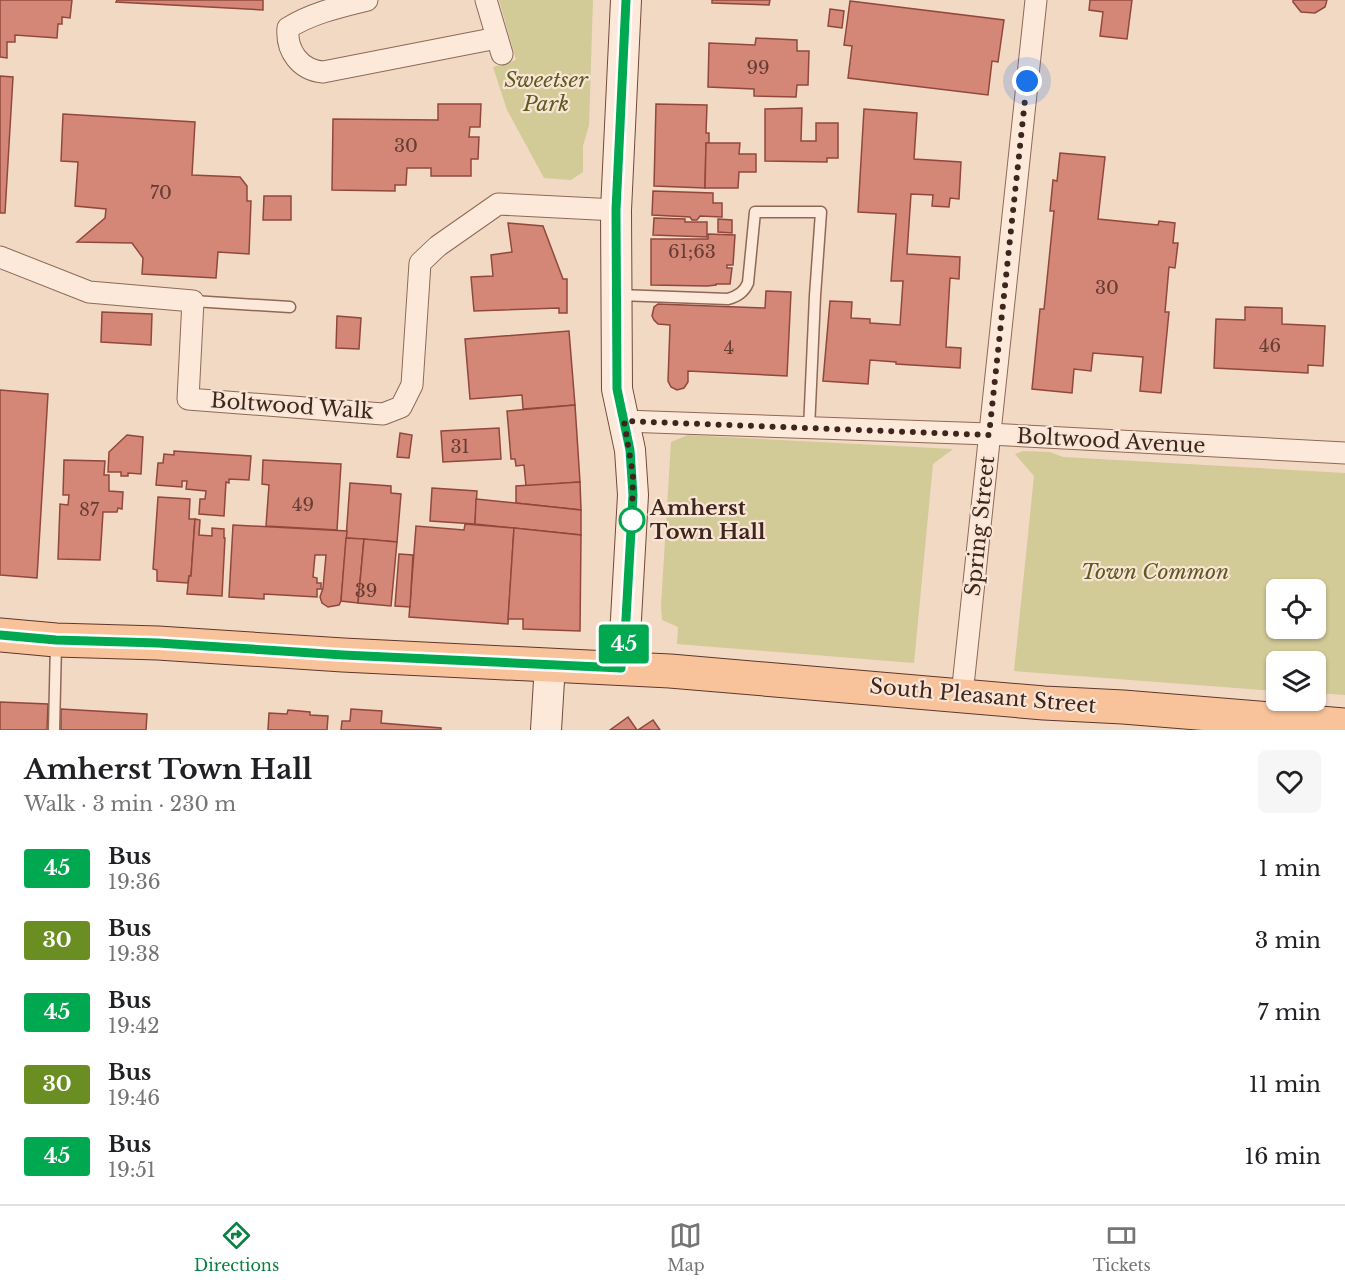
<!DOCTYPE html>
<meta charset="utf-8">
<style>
:root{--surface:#fff;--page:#f6f6f6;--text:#202124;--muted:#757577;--line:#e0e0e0;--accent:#0b8043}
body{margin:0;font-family:"Libre Baskerville",serif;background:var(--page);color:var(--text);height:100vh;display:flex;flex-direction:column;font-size:22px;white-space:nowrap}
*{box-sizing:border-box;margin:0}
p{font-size:20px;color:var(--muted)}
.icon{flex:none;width:33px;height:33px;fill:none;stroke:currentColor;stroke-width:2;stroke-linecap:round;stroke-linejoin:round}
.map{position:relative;height:730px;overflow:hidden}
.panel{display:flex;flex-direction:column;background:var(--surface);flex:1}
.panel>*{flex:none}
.badge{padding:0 12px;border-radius:4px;font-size:21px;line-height:39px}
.buttons{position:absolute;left:1266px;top:579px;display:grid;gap:12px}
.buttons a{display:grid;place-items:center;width:60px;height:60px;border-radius:9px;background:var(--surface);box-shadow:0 2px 4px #0004;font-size:30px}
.you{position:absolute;width:30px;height:30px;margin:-15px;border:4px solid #fff;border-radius:50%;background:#1a73e8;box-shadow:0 0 0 9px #1a73e833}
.map>.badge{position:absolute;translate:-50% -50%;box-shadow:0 0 0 3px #fff}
.round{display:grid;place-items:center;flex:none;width:63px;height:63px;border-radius:9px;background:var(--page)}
.overview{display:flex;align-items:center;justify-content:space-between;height:102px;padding:0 24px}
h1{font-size:28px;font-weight:700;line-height:45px}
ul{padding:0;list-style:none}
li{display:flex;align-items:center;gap:18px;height:72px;padding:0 24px}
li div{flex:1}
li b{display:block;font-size:22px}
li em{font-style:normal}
li .badge{min-width:66px;font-weight:700;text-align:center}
.menu{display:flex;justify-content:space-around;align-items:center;height:84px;border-top:2px solid var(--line);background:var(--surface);font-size:16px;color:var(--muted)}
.menu a{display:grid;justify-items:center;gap:3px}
.menu .on{color:var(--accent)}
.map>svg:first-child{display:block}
.green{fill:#d2ca97;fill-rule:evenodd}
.building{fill:#d48677;stroke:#91483c;stroke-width:1.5}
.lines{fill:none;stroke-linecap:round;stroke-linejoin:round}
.lane-casing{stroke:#8f6858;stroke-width:13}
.street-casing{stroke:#8f6858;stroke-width:23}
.secondary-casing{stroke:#71493c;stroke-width:32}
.primary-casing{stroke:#5d372d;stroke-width:35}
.lane{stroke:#fce9d9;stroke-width:10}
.street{stroke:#fce9d9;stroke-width:21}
.secondary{stroke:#fce9d9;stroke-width:30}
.primary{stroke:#f8c39a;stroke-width:33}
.line-casing{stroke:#fff;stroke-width:14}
.line{stroke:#00a950;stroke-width:9}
.walk{stroke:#3e251e;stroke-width:6;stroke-dasharray:0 10.8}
.stop-dot{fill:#fff;stroke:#00a950;stroke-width:3}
.labels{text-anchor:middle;stroke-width:4.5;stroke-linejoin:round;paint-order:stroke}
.number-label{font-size:18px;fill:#643d34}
.park-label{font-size:21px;font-style:italic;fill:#5c5c22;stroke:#f9e5d5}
.street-label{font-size:21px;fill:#3e251e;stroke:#f9e5d5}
.stop-label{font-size:21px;font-weight:bold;fill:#3e251e;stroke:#f9e5d5;text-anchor:start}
</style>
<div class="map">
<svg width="1345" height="730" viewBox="0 0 1345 730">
<rect width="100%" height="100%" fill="#f2d9c4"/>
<g class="green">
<path d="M499,0h94l-4,125 -6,21v26l-12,8 -27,-2 -37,-68 -14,-43 23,-7z"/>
<path d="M688,435l265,14 -20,15 -19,199 -237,-19 1,-17 -16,-7 -1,-14 10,-164z"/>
<path d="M1023,451l27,1 13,5 282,16v222l-29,-2v-31h-40v29l-262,-20 20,-195 -19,-22zM1276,590h40v38h-40z"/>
</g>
<g class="building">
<path d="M0,0h72l-2,18 -8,-1v7h-4l-1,14 -42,-3v7h-8v16l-7,-1z"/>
<path d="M117,0h146v10l-147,-8z"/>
<path d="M712,0h58l-1,5 -57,-2z"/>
<path d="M1090,0h42l-5,39 -27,-3 3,-24 -14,-2z"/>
<path d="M1293,0h34l-2,7 -10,6 -14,-1 -8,-10z"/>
<path d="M850,1l154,19 -6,42 -6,-1 -4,34 -140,-17 4,-32 -8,-1z"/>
<path d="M830,9l14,2 -2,17 -14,-2z"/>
<path d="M756,38l41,2v11h12l-1,34h-11l-1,12 -42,-1v-7l-46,-2 1,-44 46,2z"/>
<path d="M0,76l13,1 -8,136h-5z"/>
<path d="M438,104h43l-1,23h-10l-1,10h10l-1,22h-7v17h-40v-8h-24l-1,17h-11v6l-63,-1 1,-71 105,1z"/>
<path d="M656,104l51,1 -1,28h3v10h-3l-1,45 -51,-2z"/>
<path d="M802,108l-1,33h15v-18h22v35h-11v4l-62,-1v-52z"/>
<path d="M864,109l53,4 -3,46 47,3 -2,37 -9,-1 -1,9 -17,-1 1,-11 -22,-1 -4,60 53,3 -1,22 -9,-1 -4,69 15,1 -1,20 -64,-4v-2l-26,-2 -2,24 -45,-3 7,-80 22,1 -1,16 19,1v4l30,2 3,-44h-12l5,-67 -38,-2z"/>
<path d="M63,114l132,8 -3,53 48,2 7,9v15h4l-2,53 -31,-2 -2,26 -74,-4 1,-16 -11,-15 -55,-1 28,-24 1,-9 -31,-3 3,-44 -17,-1z"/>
<path d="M706,143h34l-1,11h17v18h-17l-1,16h-33z"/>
<path d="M1060,153l45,4 -7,62 60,6 1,-4 16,2 -2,20h5l-3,25 -6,-1 -4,45h4l-8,81 -21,-2 3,-34 -50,-4 -2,18 -17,-2 -2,24 -40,-4 8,-80h4l10,-98h-4l3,-31 4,1z"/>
<path d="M653,191l60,2v10h9v14l-22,-1 -3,4h-5l-2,-3 -38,-2z"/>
<path d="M264,196h27v24h-28z"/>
<path d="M654,218l31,1v3h22v15l-54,-2z"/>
<path d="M718,219l14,1v13l-14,-1z"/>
<path d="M508,223l35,3 20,53h4v34h-8v-5l-85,3 -3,-34 22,-1 -2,-21 21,-3z"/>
<path d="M708,234l27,1 -2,30h-6v3h5l-2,16h-14v1l-9,1 -56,-1v-46h57z"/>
<path d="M766,291l25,1 -4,84 -99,-5v11l-4,6 -7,2 -6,-3 -3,-6 2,-56 -12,-1 -4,-4 -2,-4 2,-9 4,-3 107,4z"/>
<path d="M1245,307l37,1v16l43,2 -2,40 -15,-1v8l-94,-5 2,-49 29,1z"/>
<path d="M102,312l50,2 -1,31 -50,-3z"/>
<path d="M337,316l24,2 -2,31 -23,-1z"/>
<path d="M569,331l6,74 -52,4 -1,-14 -52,4 -5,-60z"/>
<path d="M0,390l48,4 -11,184 -37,-3z"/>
<path d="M575,405l5,77 -54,4 -2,-21 -8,1 -1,-7h-4l-4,-48z"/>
<path d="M499,428l2,31 -58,3 -2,-31z"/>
<path d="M400,433l12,2 -3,23 -12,-1z"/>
<path d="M127,435l16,2 -2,37 -13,-1v3h-7v-4h-13l1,-20z"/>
<path d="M174,451l77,5 -2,24 -20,-1v4l-3,-1 -2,34 -25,-2 1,-15h5l1,-8 -20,-2 1,-8h-5v6l-26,-2 2,-22h5l1,-9 10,1z"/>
<path d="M64,460l41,1 -1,14h5v16l14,1 -1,17 -4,-1 -1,4h-14l-3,48 -42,-1 2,-55 8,1 1,-10h-6z"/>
<path d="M263,460l78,4 -4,66 -71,-4 3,-41 -7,-1z"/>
<path d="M580,482l1,28 -65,-7v-17z"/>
<path d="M350,483l41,3v7l10,1 -4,48 -51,-4z"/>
<path d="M432,488l45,3 -2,33 -45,-3z"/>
<path d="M158,497l32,2 -1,20h6l-4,57h-2l-1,7 -31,-2v-11l-4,-1z"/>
<path d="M476,499l105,11v25l-106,-11z"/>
<path d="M195,519l5,1 -1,15 13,1v-8l12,1v9h1l-3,58 -35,-2 2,-18h2z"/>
<path d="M465,524l49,4 -6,96 -99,-7 7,-91 48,4z"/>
<path d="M233,525l114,6 -6,70 -2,4 -11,2 -6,-4 -2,-6 3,-9 3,-33h-11l-2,22 4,1v5h4v6h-4v8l-53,-3v5l-35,-2z"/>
<path d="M514,528l67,7 -1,96 -57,-2v-10h-15z"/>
<path d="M346,538l18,1 -6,64 -17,-2z"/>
<path d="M364,539l33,3 -6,64 -33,-3z"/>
<path d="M399,554l14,1 -3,52 -15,-1z"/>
<path d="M0,702l48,2 -1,26h-47z"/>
<path d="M61,709l86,5 -1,16h-85z"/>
<path d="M351,709l31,2 -1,12 60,5v2h-100l1,-9h8z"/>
<path d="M288,710l22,2v3l18,1 -1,14h-59l1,-17 18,1z"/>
<path d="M628,717l9,13h-27z"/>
<path d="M653,720l7,10h-22z"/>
</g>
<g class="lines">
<defs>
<g id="lane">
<path d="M619,295l109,4c10,-3 16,-7 20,-16l7,-71h66l-6,84 -6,133"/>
<path d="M193,301l97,6"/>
<path d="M54,730l2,-87"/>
</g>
<g id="street">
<path d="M367,0c-28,7 -55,13 -79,28 -2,23 12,42 35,44l174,-34"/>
<path d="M486,0l16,54"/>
<path d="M0,257l89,35 104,9 -5,98 195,15 18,-7 11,-22 8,-122 18,-17 60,-42 118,6"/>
<path d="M624,421l365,13 356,19"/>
<path d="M962,695l74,-695"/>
</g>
<g id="secondary">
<path d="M621,668l5,-49 7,-124 -3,-45 -13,-61 -1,-179 10,-210"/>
<path d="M546,730l4,-66"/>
</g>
<path id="primary" d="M0,635l56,5 102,3 185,12 327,16 374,32 79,4 222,18"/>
</defs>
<use href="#lane" class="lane-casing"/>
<use href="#street" class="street-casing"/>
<use href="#secondary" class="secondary-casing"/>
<use href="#primary" class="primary-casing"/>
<use href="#lane" class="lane"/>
<use href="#street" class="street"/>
<use href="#secondary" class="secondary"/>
<use href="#primary" class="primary"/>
</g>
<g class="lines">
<defs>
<path id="line" d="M0,635l56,5 102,3 185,12 278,13 5,-49 7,-124 -3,-45 -13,-61 -1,-179 10,-210"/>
</defs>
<use href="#line" class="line-casing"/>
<use href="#line" class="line"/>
<path class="walk" d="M632,520l1,-45 -9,-54 365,14 38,-354"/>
</g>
<circle class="stop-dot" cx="632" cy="520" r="12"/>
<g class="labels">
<g class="number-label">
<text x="758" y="74">99</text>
<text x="406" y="152">30</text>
<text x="161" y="199">70</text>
<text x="692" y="258">61;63</text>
<text x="1107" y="294">30</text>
<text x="1270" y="352">46</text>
<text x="729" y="354">4</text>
<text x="460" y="453">31</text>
<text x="303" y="511">49</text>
<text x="89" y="516">87</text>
<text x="366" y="597">39</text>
</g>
<g class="park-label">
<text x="546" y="87">Sweetser<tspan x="546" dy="24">Park</tspan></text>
<text x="1155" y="579">Town Common</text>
</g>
<g class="street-label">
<text transform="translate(292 406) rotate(4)" y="7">Boltwood Walk</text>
<text transform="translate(1111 441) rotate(3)" y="7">Boltwood Avenue</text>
<text transform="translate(980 526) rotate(-84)" y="7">Spring Street</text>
<text transform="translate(983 696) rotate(5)" y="7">South Pleasant Street</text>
</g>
<g class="stop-label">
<text x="650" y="515">Amherst<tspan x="650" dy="24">Town Hall</tspan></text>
</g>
</g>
</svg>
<div class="buttons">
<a><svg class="icon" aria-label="locate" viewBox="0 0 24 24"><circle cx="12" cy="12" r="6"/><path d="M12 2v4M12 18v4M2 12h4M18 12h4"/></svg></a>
<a><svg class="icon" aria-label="layers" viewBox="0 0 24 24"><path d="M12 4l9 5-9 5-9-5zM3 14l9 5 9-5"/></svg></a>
</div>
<div class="you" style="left:1027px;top:81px"></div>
<b class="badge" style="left:624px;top:644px;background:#00a950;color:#fff">45</b>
</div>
<section class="panel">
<div class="overview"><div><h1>Amherst Town Hall</h1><p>Walk · 3 min · 230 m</p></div><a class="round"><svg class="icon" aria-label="heart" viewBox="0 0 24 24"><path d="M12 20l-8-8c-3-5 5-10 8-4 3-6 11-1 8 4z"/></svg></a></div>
<ul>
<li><span class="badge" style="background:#00a950;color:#fff">45</span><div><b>Bus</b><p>19:36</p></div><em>1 min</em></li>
<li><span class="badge" style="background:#6b8e23;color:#fff">30</span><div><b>Bus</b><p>19:38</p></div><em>3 min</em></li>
<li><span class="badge" style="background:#00a950;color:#fff">45</span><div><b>Bus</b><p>19:42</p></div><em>7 min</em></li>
<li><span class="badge" style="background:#6b8e23;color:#fff">30</span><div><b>Bus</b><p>19:46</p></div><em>11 min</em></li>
<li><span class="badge" style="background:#00a950;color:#fff">45</span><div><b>Bus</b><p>19:51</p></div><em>16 min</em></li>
</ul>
</section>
<nav class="menu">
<a class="on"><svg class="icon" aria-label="directions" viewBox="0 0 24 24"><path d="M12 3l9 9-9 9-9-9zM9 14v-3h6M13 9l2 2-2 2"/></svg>Directions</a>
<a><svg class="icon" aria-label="map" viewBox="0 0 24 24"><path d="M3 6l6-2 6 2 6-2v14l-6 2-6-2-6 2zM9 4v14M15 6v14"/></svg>Map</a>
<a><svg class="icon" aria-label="tickets" viewBox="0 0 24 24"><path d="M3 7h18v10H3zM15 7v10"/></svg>Tickets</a>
</nav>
